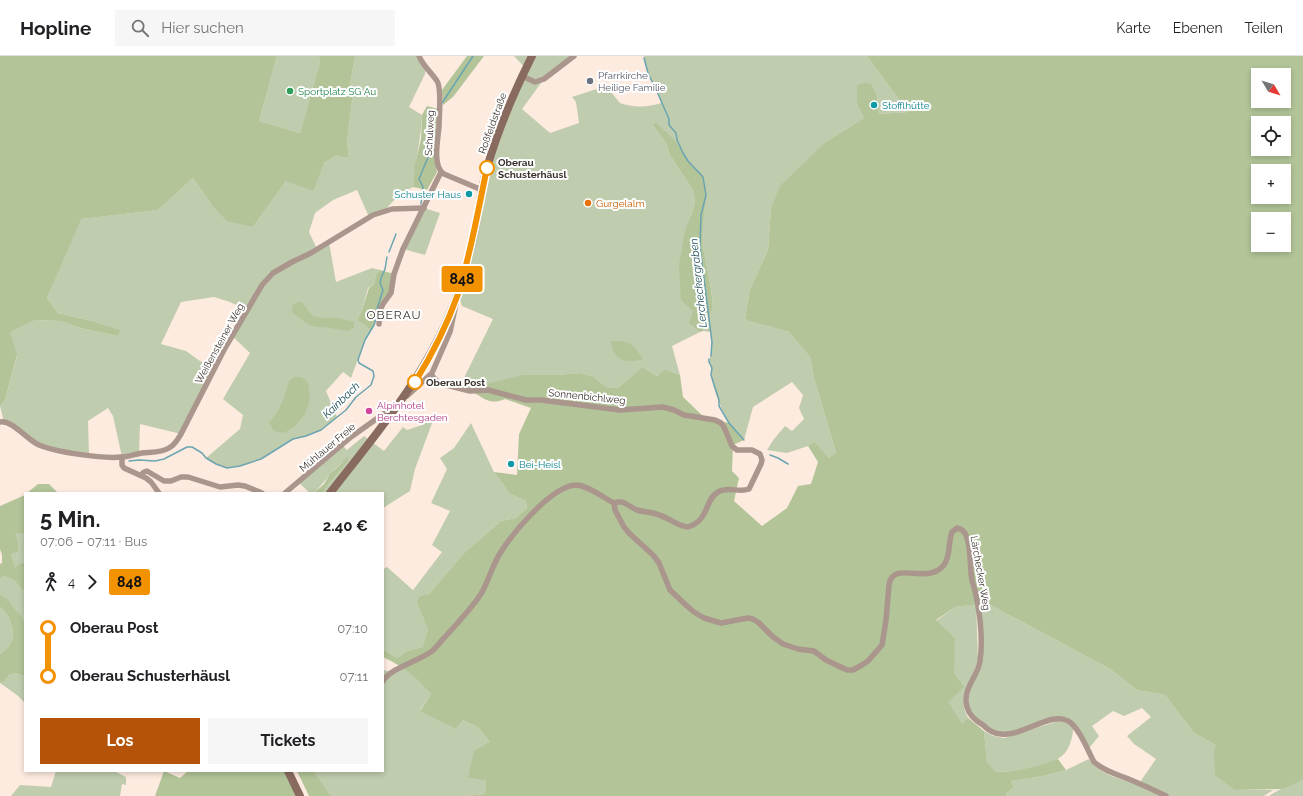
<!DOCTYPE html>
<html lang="de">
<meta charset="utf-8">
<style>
:root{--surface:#fff;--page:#f6f6f6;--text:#202124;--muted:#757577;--line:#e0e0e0;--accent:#b45309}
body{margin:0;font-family:Raleway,sans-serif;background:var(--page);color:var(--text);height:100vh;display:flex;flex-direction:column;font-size:15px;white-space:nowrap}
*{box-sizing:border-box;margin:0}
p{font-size:13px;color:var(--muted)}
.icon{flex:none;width:22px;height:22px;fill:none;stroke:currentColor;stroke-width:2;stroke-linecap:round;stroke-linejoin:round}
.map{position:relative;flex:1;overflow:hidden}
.sheet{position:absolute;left:24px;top:436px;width:360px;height:280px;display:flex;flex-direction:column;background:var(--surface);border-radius:0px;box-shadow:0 2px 6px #0003}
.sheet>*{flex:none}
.badge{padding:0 8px;border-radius:3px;font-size:14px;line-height:26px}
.needle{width:26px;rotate:128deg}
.buttons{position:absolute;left:1251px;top:12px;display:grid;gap:8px}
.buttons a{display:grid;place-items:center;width:40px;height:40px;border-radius:0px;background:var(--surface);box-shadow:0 2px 6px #0003;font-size:20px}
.map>.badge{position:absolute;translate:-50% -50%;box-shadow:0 0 0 2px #fff}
.legs{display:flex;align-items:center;gap:6px;height:44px;padding:0 16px;font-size:13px}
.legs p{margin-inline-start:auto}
.overview{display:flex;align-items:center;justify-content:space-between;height:68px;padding:0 16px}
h1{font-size:22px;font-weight:700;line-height:30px}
.cta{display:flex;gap:8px;margin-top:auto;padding:8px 16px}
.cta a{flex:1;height:46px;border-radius:0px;background:var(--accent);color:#fff;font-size:16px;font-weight:700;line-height:46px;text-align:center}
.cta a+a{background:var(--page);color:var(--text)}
ul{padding:0 16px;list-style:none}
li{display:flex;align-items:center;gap:14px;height:48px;font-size:15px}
li i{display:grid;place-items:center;width:6px;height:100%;margin:0 5px;background:currentColor}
li i::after{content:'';width:10px;height:10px;margin:-5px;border:3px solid;border-radius:50%;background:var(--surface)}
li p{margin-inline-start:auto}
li:first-child i{background:linear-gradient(#0000 50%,currentColor 0)}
li:last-child i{background:linear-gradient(currentColor 50%,#0000 0)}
header{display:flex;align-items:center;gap:24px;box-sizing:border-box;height:56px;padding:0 20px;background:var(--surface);border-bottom:1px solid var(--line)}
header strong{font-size:19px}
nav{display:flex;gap:22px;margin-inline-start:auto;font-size:14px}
.search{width:280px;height:36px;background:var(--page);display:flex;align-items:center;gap:10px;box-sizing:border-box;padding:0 14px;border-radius:0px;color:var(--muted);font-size:15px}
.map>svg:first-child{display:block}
.green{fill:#bfccad}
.forest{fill:#b2c498;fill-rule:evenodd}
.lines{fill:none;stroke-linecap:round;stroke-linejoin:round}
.stream{stroke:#6ba5b1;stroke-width:1.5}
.street{stroke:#aa968c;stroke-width:5.5}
.secondary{stroke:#886b5e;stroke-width:8}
.line-1-casing{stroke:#fff;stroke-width:9}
.line-1{stroke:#f39200;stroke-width:6}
.worship-dot{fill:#6b7280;stroke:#fff;stroke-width:1.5}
.leisure-dot{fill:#2e9e5b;stroke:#fff;stroke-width:1.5}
.culture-dot{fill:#0f9aa8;stroke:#fff;stroke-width:1.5}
.stop-1-dot{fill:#fff;stroke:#f39200;stroke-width:2}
.food-dot{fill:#e8710a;stroke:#fff;stroke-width:1.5}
.hotel-dot{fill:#d1479c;stroke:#fff;stroke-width:1.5}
.labels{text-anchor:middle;stroke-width:4;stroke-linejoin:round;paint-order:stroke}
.worship-label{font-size:10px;fill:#5b616d;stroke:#fff;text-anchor:start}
.leisure-label{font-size:10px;fill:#27864d;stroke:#fff;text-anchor:start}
.culture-label{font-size:10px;fill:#0d838f;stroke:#fff;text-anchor:start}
.street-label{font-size:10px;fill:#3b322c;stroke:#fff}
.stop-label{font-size:10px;font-weight:bold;fill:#3b322c;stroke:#fff;text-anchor:start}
.food-label{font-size:10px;fill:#c56008;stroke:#fff;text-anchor:start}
.hotel-label{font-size:10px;fill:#b23c85;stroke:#fff;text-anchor:start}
.water-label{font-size:11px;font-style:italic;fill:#124750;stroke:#fff}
.quarter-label{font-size:12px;letter-spacing:1px;fill:#3b322c;stroke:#fff}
</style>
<header>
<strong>Hopline</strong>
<div class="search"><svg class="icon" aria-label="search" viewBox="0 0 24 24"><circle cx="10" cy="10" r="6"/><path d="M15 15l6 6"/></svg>Hier suchen</div>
<nav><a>Karte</a><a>Ebenen</a><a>Teilen</a></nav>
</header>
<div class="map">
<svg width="1303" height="740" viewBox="0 0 1303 740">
<rect width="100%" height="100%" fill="#feebe0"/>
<g class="green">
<path d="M277,0h42l1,6 -20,71 -41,-12z"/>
<path d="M355,0h64l7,12 -1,6 -16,33 13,8c-1,24 -7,48 -9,72l-14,8 -14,15 -16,7 -12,-27 -24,10 -18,13 -6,19 8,17 12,-7 7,40 36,-14 8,2 -4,4 -2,10 -6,4 -6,22 -5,10 14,10 -6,10 -14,38 -8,-6 -17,19 11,26 -16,13 -15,6 -13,3 -32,20 -21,7 -13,2 -11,-4 -10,-6 34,-29 3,-14 -20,-16 27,-46 -18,-17 15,-26 -17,-8 -16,-5 -33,5 -20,42 25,7 14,10 14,6 -33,67 -41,-10 -1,30 -17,3 -9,-41 -5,-8 -20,13 1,34 -43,-8 -42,-25 -4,-16 5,-6 12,-44 -8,-24 26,-12 26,1 19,7 38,8 1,-6 -23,-8 -38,-9 -11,-15 33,-79 78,-9 35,-32 18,26 42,23 33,-46 38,-18 11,-7 14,2 -2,-18 6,-47 -3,-8z"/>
<path d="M514,0h60l-30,23 -22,30 28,24 29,-10 -3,-21 -4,-5 34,-11 14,17c13,5 29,4 41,0 -4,-16 -17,-30 -17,-47h223l41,56 -29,2 -2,-17 -20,7 7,14 -37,23 -56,67 -3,42 -18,39 -5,29 4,3 40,11 21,25 4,21 22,74 -7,6 -15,-17 -6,5 -21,7 -20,-3 7,-11 11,-13 7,5 12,-12 -5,-11 4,-13 -11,-13 -39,25 -9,33c-18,-16 -27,-39 -33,-63 -1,-7 2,-7 -2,-15l3,-13 -2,-17 -7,-1 10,-23 -2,-20 -9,-46 1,-65 -15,-16 -12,-20 -23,-16 13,18 4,12 23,35 2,12 -4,14 2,95 -5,12 12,9 -28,14 8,29 -15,-6 -8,7 -15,-9 -24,21 -12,-1 -12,-10 -14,-4 -23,2 -87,16 -11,-3 34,-69 -31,-13 -4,-12 29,-126 39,-99z"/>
<path d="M424,152l16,5 -15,42 -22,-6z"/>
<path d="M434,362l-19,51 -5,22 -27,17v-15h-61l9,-12 16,-18 -4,-1c-12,9 -18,20 -29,31h-4l-12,-11 44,-37 5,5 17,-14 20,15 19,-24 4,3 15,-5z"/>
<path d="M471,367l23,49 16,22 16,7 1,7 -11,10 -15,3 -37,32 -35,41 -12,9 11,27 -4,17 -17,4 -10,7 -14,-9v-80l4,-2 26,23 29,-38 -10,-7 18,-34 -19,-8 16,-34 -7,-11 14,-10z"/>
<path d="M14,476l11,2v28l-5,1 -5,6 -4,-14 8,-4 -1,-10z"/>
<path d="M3,520l11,4 11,13v32c-6,-13 -14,-23 -25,-31v-14z"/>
<path d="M987,547l123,66 27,21 28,5 29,38 22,12 19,45h38l-9,6h-95l-29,-14 16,-23 -22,-15 -7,-8 24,-19 -9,-9 -18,8 -11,-5 -21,15 7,10 -9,11h-2l-21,-29 -51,13 -20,2 -16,-11 -11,-14v-11l2,-10 11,-33 -2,-50z"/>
<path d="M976,548l2,55c-3,15 -16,31 -14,47 0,4 3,9 4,12l-6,5 -15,-21 6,-29 2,-35 -19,-17 19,-14z"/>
<path d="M0,551c10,7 17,27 10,38 -3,4 -7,7 -10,9z"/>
<path d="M403,611l18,14 10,13 -11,16 36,19 7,-9 16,8 11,14 -22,34 18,5 -1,13 -19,2h-135l-17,-25h69v-101l10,2z"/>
<path d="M15,617l10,3v27l-8,-8 -17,-12 4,-1 5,-7z"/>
<path d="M1058,665c7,1 11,3 15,8 0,7 -3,18 -8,24 -13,15 -50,19 -69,19l-9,-10 -3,-31 9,5 11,2z"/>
<path d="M1089,703c12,18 37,21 56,28 6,3 12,6 17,9h-154l-2,-2 8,-7 -3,-6 32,-5 23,-6z"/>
<path d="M56,715h58l12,6v8l-4,-1 -2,12h-109l9,-11 31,2z"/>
<path d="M1303,724v16h-34c10,-7 22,-11 34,-16z"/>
</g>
<g class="forest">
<path d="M0,0h277l-18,65 41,12 20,-71 -1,-6h36l-5,29 3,8 -6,47 2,18 -14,-2 -11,7 -11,28 -27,-10 -33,46 -26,-6 -16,-17 -18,-26 -35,32 -77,9 -34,79 11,15 38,9 24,8 -2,6 -38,-8 -19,-7 -26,-1 -25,12 7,23 -12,45 -5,6z"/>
<path d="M467,0h17l-31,41 -10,8 -1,-15z"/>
<path d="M867,0h436v724l-20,9 -48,1 -20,-15 -1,-22 2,-8 -22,-12 -29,-38 -28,-5 -27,-21 -123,-66 -32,4 -19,13 19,18 -1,35 10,14 -16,15 14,21 6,-5 16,13 3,31 9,10c22,0 41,-5 62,-13l8,11 -23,6 -32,5 3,6 -8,7 2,2h-542l19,-2 1,-13 -18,-4 6,-26 16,-9 -11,-14 -16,-8 -7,9 -36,-18 11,-17c-15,-18 -27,-27 -48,-37v-8l14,9 10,-7 16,-4 5,-17 -11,-27 2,-6 10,-3 35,-41 37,-32 15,-3 11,-10 -1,-7 -16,-7 -16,-22 23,3 2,-41 12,-26 -26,-9c-17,7 -21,-2 -35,-8l8,-5 45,-11h34l23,-2 14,4 12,10 12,1 24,-21 15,9 8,-7 15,6 3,22 22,21 24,5 15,17 -11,5 -1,26 7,7 -5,23 28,25 25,-18 11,-22 13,-2 7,-22 -10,-16 6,-5 15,17 7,-6 -22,-74 -4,-21 -21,-25 -40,-11 -4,-3 5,-29 18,-39 3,-42 9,-22 47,-45 37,-23 -7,-14v-18l6,-3 8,1 6,13 2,17 29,-2zM1258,19h26v26h-26zM1258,67h26v26h-26zM1258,115h26v26h-26zM1258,163h26v26h-26z"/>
<path d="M427,50l11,3 -4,46 3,17 -10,18 -14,-3 2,-22 6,-26 1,-24z"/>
<path d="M656,67l20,18 12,20 15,16 3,18 -3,26 -1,21 9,46 2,20 -10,23 -3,1 -12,-9 5,-12 -12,-11 -2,-35 6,-34 6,-15 4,-14 -2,-12 -23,-35 -4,-12 -13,-18z"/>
<path d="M380,214l14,4 -2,15 -9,15 -12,26 -14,-10 5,-10 7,-22 5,-4 2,-10z"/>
<path d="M301,246c5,4 6,9 11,13 7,5 17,2 26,3 5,1 10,3 16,4v5l-6,4 -24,-4h-8l-8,-3 -16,-12v-6l4,-3z"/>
<path d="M611,285c20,1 20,1 32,18 -17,5 -30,2 -32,-18z"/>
<path d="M294,321h8l6,6 2,16 -5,15 -10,12 -11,7 -10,-2 -5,-8c11,-12 16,-26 20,-42z"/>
<path d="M347,401l1,1 -1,5 -16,18 -9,12h-8l10,-9 6,-10 13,-12z"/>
<path d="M38,428h11l9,9h-31z"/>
<path d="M25,439v39l-10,-1 3,8 1,10 -8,4 4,13 5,-5 5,-1v31l-11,-13 -11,-4 -3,4v-16l2,-1v-8l-2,-6v-43z"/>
<path d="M0,538l8,6 13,16 4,9v51l-10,-3 -6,2 -5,7 -4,1v-29c3,-2 7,-5 10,-9 7,-11 0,-31 -10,-38z"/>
<path d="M164,715l16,7 8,-7h100l12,25h-145z"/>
<path d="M297,715h17l17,25h-22z"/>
</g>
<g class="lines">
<g class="stream">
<path d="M644,2l4,15 11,23 10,23v6l7,8 1,7 6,13 5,8 15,16 3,18 -5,20 -1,32 12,95 -1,14"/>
<path d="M442,47l31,-47"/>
<path d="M421,148l2,-17 -4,-8 10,-24 4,-35 5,-12"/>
<path d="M389,196l7,-18"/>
<path d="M709,303v3l3,6 -1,7 8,25v6l10,17 15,17"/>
<path d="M770,399l8,3 10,6"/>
<path d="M129,405l10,-1 16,1 9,-2 23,-12h5l10,6 4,5 10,6 11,4 13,-2 21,-7 32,-20 13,-3 15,-6 25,-20 10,-13 15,-12 3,-9 -1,-5 -14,-8 -1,-3 7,-20 9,-15 2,-6v-7l7,-22 -3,-7 1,-5 4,-9 2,-12"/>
</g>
<g class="street">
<path d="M419,0c4,10 12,16 18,25 5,7 2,37 2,46 -1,12 -7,40 5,47l38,16"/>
<path d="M522,20l13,6 9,-3 30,-23"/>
<path d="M379,268l1,-14 3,-6 8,-11 3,-19 9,-25 38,-77"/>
<path d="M407,340l25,-23 18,-41 6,-28"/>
<path d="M0,366c13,-2 27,18 39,23 16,7 64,14 82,12 7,0 14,-3 21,-4 10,-1 19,0 27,-5 6,-3 9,-9 12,-14l44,-86 37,-63 11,-12 19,-11 19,-9 62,-38 19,-6 32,-1"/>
<path d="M122,401v8l2,3 22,10 5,4 8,11"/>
<path d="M141,419l3,-3 3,-1 17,10h7l10,-4h7l32,10 18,-2 7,1 17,7"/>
<path d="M285,437l66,-56 45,-32"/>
<path d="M614,447l1,7 9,17 6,7 23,21 6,8 11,27 17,16 7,6 10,6 17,5 27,-5 5,1 6,4 13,13 11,8 15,5 16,2 12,9 21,10h6l9,-5 6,-4 14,-16 4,-25 3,-35c4,-26 38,1 55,-20 7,-10 4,-23 8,-33l5,-4c5,1 7,3 9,7 6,15 3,30 6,45 1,5 3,10 4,15 4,20 7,46 4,66 -2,16 -18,27 -13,46 2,8 9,14 16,18 5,5 11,9 18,9 21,3 50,-23 67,-13 11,6 20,30 26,41 10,9 24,13 37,18 12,5 23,10 35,16"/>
<path d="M383,625c8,-13 33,-19 46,-28 6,-3 10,-10 15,-15 13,-14 26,-28 37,-44 7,-12 11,-27 18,-39 12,-20 52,-69 77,-70 11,0 28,13 38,18 10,-4 15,4 23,7 7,2 15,2 22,5 10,3 18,11 29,12 22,-7 16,-27 30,-35 10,-6 21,1 31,-3l12,-25 1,-4 -2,-6 -8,-4h-15l-5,-4 -8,-19 -3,-4 -6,-3 -31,-5 -10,-5 -11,-3 -43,3 -79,-10h-15l-38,-10 -18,1 -28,-7 -4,-2 -7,-7"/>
</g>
<g class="secondary">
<path d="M330,437c49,-63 100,-121 127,-198 9,-24 15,-51 20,-76 3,-17 5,-34 10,-51 11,-39 27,-76 45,-112"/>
<path d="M288,715l12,25"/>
</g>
</g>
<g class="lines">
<defs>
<path id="line-1" d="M415,326c17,-27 32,-57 43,-88 13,-41 20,-84 29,-126"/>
</defs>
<use href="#line-1" class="line-1-casing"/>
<use href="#line-1" class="line-1"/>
</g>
<circle class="worship-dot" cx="590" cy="25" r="4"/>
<circle class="leisure-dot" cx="290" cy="35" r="4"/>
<g class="culture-dot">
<circle cx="874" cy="49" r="4"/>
<circle cx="469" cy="138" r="4"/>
<circle cx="511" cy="408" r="4"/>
</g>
<g class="stop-1-dot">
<circle cx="487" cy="112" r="7"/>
<circle cx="415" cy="326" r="7"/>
</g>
<circle class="food-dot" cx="588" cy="147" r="4"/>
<circle class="hotel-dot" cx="369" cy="355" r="4"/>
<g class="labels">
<g class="worship-label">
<text x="598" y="23">Pfarrkirche<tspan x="598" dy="12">Heilige Familie</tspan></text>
</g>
<g class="leisure-label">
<text x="298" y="39">Sportplatz SG Au</text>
</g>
<g class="culture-label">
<text x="882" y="53">Stofflhütte</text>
<text x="461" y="142" text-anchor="end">Schuster Haus</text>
<text x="519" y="412">Bei-Heisl</text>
</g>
<g class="street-label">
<text transform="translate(492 67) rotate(-70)" y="4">Roßfeldstraße</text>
<text transform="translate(429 77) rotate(-87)" y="4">Schulweg</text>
<text transform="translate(219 287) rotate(-61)" y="4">Weißensteiner Weg</text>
<text transform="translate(587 340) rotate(6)" y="4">Sonnenbichlweg</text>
<text transform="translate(327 391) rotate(-40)" y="4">Mühlauer Freie</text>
<text transform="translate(981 517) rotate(80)" y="4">Lärchecker Weg</text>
</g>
<g class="stop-label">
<text x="498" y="110">Oberau<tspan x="498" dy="12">Schusterhäusl</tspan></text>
<text x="426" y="330">Oberau Post</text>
</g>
<g class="food-label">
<text x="596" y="151">Gurgelalm</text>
</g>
<g class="hotel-label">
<text x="377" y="353">Alpinhotel<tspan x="377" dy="12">Berchtesgaden</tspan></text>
</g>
<g class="water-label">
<text transform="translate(698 227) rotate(-96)" y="4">Lercheckergraben</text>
<text transform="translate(341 344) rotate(-44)" y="4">Kainbach</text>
</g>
<g class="quarter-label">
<text x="394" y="263">OBERAU</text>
</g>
</g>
</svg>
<div class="buttons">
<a><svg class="needle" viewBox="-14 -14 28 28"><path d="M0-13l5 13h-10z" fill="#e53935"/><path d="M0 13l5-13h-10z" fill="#757577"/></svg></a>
<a><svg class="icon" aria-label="locate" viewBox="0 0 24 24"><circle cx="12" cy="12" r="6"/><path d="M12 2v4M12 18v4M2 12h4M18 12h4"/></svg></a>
<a>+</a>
<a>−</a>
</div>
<b class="badge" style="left:462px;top:223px;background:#f39200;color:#111">848</b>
<section class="sheet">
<div class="overview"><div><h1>5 Min.</h1><p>07:06 – 07:11 · Bus</p></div><b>2.40 €</b></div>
<div class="legs"><svg class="icon" aria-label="walk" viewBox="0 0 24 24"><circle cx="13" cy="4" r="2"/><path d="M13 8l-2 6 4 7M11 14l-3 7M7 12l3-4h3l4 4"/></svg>4<svg class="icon" aria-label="forward" viewBox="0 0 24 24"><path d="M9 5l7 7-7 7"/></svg><b class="badge" style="background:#f39200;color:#111">848</b></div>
<ul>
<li><i style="color:#f39200"></i><b>Oberau Post</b><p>07:10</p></li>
<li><i style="color:#f39200"></i><b>Oberau Schusterhäusl</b><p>07:11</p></li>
</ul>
<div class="cta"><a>Los</a><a>Tickets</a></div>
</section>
</div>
